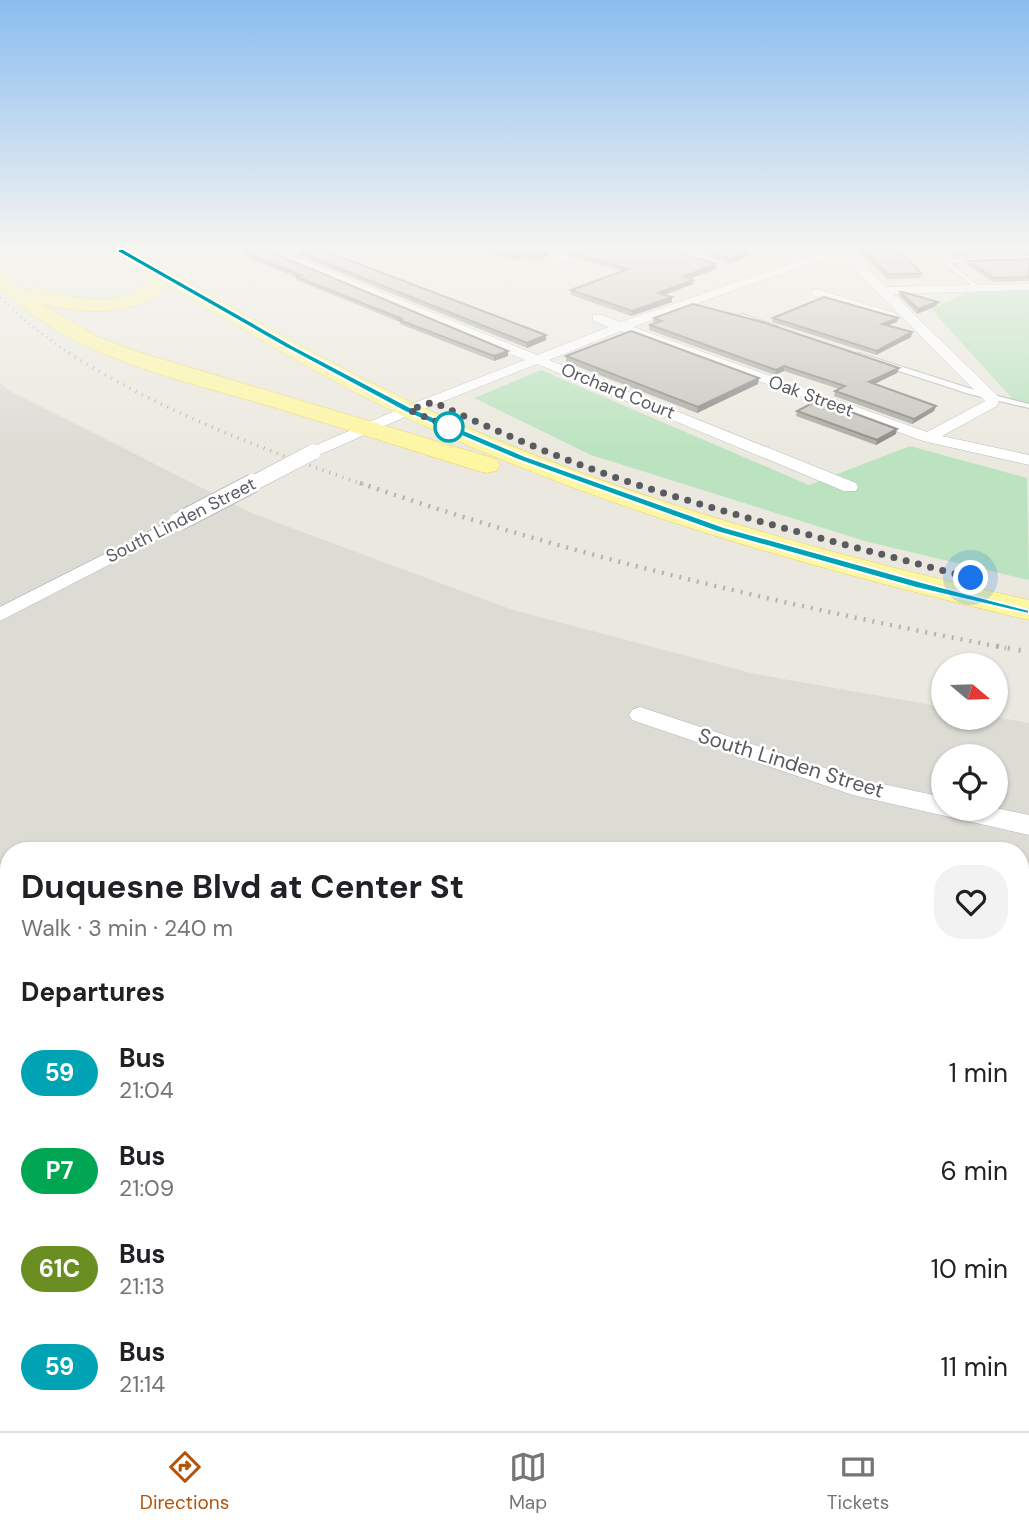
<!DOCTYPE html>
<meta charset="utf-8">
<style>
:root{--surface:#fff;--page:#f2f2f2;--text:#202124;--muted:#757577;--line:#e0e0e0;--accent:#b45309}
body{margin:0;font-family:"DM Sans",sans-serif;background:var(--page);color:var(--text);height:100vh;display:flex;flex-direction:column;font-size:26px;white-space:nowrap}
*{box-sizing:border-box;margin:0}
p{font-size:23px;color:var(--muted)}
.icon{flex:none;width:38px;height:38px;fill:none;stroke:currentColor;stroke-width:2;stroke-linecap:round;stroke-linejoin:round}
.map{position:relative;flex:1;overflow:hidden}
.panel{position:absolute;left:0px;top:842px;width:1029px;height:590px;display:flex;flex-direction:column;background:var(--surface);border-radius:28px 28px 0 0;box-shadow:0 2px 5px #0004}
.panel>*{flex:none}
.badge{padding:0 14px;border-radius:23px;font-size:24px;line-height:46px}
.needle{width:46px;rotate:109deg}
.fabs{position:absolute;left:931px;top:653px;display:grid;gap:14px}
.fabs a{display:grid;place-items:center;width:77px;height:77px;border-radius:50%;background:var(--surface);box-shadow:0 2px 5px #0004;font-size:35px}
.you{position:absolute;width:35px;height:35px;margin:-18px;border:5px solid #fff;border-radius:50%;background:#1a73e8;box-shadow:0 0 0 10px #1a73e833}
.map>.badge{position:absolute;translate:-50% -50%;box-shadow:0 0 0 4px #fff}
h2{padding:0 21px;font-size:26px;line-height:63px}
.round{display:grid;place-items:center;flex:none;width:74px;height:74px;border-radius:28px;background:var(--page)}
.overview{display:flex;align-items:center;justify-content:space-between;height:119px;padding:0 21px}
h1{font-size:33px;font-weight:700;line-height:52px}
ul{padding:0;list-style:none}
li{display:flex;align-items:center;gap:21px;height:98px;padding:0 21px}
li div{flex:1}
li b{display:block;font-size:26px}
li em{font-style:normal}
li .badge{min-width:77px;font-weight:700;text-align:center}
.dock{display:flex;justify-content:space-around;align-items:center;height:98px;border-top:2px solid var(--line);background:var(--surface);font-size:19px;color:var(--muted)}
.dock a{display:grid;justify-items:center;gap:4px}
.dock .active{color:var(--accent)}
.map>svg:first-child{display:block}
.industrial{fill:#dcdbd4;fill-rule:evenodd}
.green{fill:#bbe3bf}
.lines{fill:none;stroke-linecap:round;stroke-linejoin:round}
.lane-casing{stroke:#b5b7bc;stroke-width:2}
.street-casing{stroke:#b5b7bc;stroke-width:1}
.primary-casing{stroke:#edd056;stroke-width:1}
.lane{fill:#fff;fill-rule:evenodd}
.street{fill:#fff;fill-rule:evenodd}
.primary{fill:#fdf6a3;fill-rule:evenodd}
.rail-far3{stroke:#b1b2b2;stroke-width:2.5;stroke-dasharray:1 4.5;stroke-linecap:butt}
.rail-far2{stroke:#b1b2b2;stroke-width:3.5;stroke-dasharray:1 6;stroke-linecap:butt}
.rail-far1{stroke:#b1b2b2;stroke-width:4.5;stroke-dasharray:2 7;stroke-linecap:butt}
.rail{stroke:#b1b2b2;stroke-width:5;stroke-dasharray:2 9;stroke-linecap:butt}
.street-bridge-far1-casing{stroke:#b5b7bc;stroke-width:16;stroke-linecap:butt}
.street-bridge-casing{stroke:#b5b7bc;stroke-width:20;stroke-linecap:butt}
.street-bridge-far1{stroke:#fff;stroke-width:15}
.street-bridge{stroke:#fff;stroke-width:18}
.wall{fill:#acaaa4}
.shaded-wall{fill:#8c8b86}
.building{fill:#c8c6bf;stroke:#8c8b86;stroke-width:2}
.line{fill:#00a3b4;stroke:#fff;stroke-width:2}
.walk{stroke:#585b60;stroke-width:7;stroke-dasharray:0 12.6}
.stop-dot{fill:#fff;stroke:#00a3b4;stroke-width:3.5}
.labels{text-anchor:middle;stroke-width:5;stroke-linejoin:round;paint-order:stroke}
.far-street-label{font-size:18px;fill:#585b60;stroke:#fff}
.street-label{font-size:21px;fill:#585b60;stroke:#fff}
</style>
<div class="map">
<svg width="1029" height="1431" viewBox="0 0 1029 1431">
<rect width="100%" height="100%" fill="#ebe9df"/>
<path class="industrial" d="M0,382l8,8 246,124 259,96 242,64 188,33v11l53,-1 33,6v708h-1029zM943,756h53v52h-53zM9,850h1011v573h-1011z"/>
<g class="green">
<path d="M1029,290v118l-9,-1 -89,-98 35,-16z"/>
<path d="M541,370l268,115 101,-39 117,32 2,102 -161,-38 -277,-87 -117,-57z"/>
</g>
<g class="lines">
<defs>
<g id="lane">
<path d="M1029,256v4l-78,3 29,24 -2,3 -34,-26 5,-5z"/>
<path d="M742,314l35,12 1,1 -3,2 -35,-12 -1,-1z"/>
<path d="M859,353l116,37 54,14v4l-60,-14 -113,-37 -1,-2z"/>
</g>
<g id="street">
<path d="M263,250h15l259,105 72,-28 -16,-6v-6h8l20,7 133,-46 82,-26h12l38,37 143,-3v6l-136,4 107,104 -3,8 -55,30 87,19v10l-106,-24 -302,-110 -72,29 307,123 2,4 -2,4h-12l-307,-127 -123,49 -95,42h-12l-2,-3 2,-3 97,-42 121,-47zM842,256l143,145 -58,31 -294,-105 129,-47 64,-21z"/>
<path d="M536,250h16l25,11 -9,2z"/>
<path d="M667,250h18l42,15 -5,3z"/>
<path d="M816,289l79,24 2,3 -6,4 -79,-25v-4z"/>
<path d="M178,517l9,5 -3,4 -184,95v-14z"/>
<path d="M640,707l215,71 88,19v11h53l33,7v20l-176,-40 -221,-75 -3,-5 3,-5z"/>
</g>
<path id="primary" d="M112,250h21c99,57 198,116 302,163 189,86 392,141 594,187v20c-203,-48 -406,-104 -596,-190 -92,-41 -179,-94 -266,-145 -28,34 -89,28 -126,19l57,33 37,14 361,108 4,6 -4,6 -9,2 -9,-2c-70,-22 -139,-44 -209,-65 -94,-28 -196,-48 -269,-118v-15l6,1 20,18 8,-4c34,9 91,23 118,-8l-5,-6z"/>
</defs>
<use href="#lane" class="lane-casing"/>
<use href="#street" class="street-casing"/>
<use href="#primary" class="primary-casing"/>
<use href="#lane" class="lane"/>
<use href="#street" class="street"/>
<use href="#primary" class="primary"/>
<path class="rail-far3" d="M0,298l33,29 38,28"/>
<path class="rail-far2" d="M69,353c91,58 193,96 296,132"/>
<path class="rail-far1" d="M360,483c210,73 427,123 646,165"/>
<path class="rail" d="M997,646l32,6"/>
<defs>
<path id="street-bridge-far1" d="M250,485l63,-33"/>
<path id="street-bridge" d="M178,522l75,-39"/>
</defs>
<use href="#street-bridge-far1" class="street-bridge-far1-casing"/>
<use href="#street-bridge" class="street-bridge-casing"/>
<use href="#street-bridge-far1" class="street-bridge-far1"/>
<use href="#street-bridge" class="street-bridge"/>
</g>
<g class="wall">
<path d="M483,250h60l4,3v4l-14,4 -10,-3 -10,3z"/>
<path d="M559,250h115l42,19 -26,10 3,5 -28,11 7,7 -41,14 -60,-21v-5l50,-19 -43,-12z"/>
<path d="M694,250h51l4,2v4l-20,8z"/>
<path d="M856,250h44l22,24 -1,4 -34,1z"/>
<path d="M945,250h84v4l-75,2z"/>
<path d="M298,252l248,83v5l-19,8 -228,-92z"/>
<path d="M245,253l263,98v5l-14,5 -94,-37v-2l-104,-42v-3l-51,-20z"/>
<path d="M1029,259v22l-36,1 -26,-17 1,-4z"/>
<path d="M900,292l38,10 -2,4 -19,8 -18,-18z"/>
<path d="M654,318l245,50 -2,5 -23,11 62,22 -2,5 -22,13 -78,-28 1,-5 4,-2 -55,-18 -9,4 -126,-45 1,-5 6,-2 -3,-1z"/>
<path d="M773,318h125l-1,4 -9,3 24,7 -1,5 -35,18 -104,-33z"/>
<path d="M566,356l192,28 -61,29 -131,-51z"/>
<path d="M797,411l99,23 -20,11 -80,-29z"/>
</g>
<g class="shaded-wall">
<path d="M749,252v4l-20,8 1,-5z"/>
<path d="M523,253v5l-10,3v-5z"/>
<path d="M547,253v4l-14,4v-4z"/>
<path d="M716,264v5l-33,12v-5z"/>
<path d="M693,280v4l-36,13 1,-4z"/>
<path d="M672,297v5l-41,14 1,-5z"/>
<path d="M938,302l-2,4 -19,8 1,-5z"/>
<path d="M898,318l-1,4 -16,6 1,-4z"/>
<path d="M912,332l-1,5 -35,18 1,-4z"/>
<path d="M546,335v5l-19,8v-5z"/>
<path d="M508,351v5l-14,5v-5z"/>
<path d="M784,366v5l-9,4 1,-5z"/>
<path d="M899,368l-2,5 -29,14 1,-5z"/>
<path d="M759,378l-1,6 -61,29 1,-6z"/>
<path d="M936,406l-2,5 -22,13 2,-5z"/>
<path d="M897,429l-1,5 -20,11 1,-5z"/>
</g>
<g class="building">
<path d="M245,250h21l242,101 -14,5 -95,-36 3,-1 -107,-43 6,-1 -56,-22z"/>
<path d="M302,250h20l224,85 -19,8 -229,-91z"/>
<path d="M495,250h48l4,3 -14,4 -10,-4 -10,3z"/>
<path d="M569,250h105l42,14 -33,12 10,4 -35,13 14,4 -40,14 -61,-21 57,-21 -49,-15z"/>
<path d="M706,250h39l4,2 -19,7z"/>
<path d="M862,250h38l22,24h-34z"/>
<path d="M953,250h65l-63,2z"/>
<path d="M1029,259v18l-35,1 -26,-17z"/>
<path d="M900,292h3l35,10 -20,7z"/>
<path d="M824,297l74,21 -16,6 30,8 -35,19 -104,-33z"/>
<path d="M693,304l69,18 137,46 -30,14 67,24 -22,13 -79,-28 10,-5 -61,-20 -8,4 -126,-45 12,-4 -8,-3z"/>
<path d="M631,331l128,47 -61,29 -132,-51z"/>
<path d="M818,400l79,29 -20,11 -80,-29z"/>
</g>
<linearGradient id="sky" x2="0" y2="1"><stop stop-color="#8abdf0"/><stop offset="0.55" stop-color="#f6f5f1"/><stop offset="1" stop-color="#f6f5f1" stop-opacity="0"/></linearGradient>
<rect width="1029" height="451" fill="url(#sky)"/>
<path class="line" d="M118,249h5l171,97 118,62 113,48 199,71 198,55 107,28v4l-113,-26 -199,-56 -199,-72 -113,-48 -117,-63 -170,-97z"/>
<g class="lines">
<path class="walk" d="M449,427l5,2 -45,-19 24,-8c63,29 127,57 193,79 113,37 229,66 345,97"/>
</g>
<circle class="stop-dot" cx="449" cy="427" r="14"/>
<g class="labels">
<g class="far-street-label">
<text transform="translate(618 391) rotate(22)" y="6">Orchard Court</text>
<text transform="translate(811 396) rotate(20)" y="6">Oak Street</text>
<text transform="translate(181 520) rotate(-27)" y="6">South Linden Street</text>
</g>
<g class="street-label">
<text transform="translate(791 763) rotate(17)" y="7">South Linden Street</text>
</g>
</g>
</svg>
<div class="fabs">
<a><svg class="needle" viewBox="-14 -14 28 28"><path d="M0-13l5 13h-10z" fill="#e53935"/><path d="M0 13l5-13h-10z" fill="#757577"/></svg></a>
<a><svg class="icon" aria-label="locate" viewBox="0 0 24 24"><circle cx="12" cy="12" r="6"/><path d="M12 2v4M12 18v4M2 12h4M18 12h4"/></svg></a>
</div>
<div class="you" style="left:971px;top:578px"></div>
<section class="panel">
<div class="overview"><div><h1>Duquesne Blvd at Center St</h1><p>Walk · 3 min · 240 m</p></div><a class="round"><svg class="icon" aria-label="heart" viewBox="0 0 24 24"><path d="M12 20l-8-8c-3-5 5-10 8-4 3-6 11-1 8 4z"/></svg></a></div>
<h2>Departures</h2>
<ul>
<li><span class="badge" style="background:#00a3b4;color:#fff">59</span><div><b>Bus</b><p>21:04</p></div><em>1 min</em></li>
<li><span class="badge" style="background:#00a651;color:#fff">P7</span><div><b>Bus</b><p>21:09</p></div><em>6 min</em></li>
<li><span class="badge" style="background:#6b8e23;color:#fff">61C</span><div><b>Bus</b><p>21:13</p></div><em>10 min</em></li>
<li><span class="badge" style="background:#00a3b4;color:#fff">59</span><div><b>Bus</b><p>21:14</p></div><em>11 min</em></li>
</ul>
</section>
</div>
<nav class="dock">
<a class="active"><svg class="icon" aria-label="directions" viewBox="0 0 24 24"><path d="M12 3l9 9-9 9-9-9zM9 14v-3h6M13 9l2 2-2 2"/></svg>Directions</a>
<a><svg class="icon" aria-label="map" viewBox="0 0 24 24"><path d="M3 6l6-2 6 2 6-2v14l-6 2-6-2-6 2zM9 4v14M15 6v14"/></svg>Map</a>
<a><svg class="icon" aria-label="tickets" viewBox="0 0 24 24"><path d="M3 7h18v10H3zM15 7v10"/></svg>Tickets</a>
</nav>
